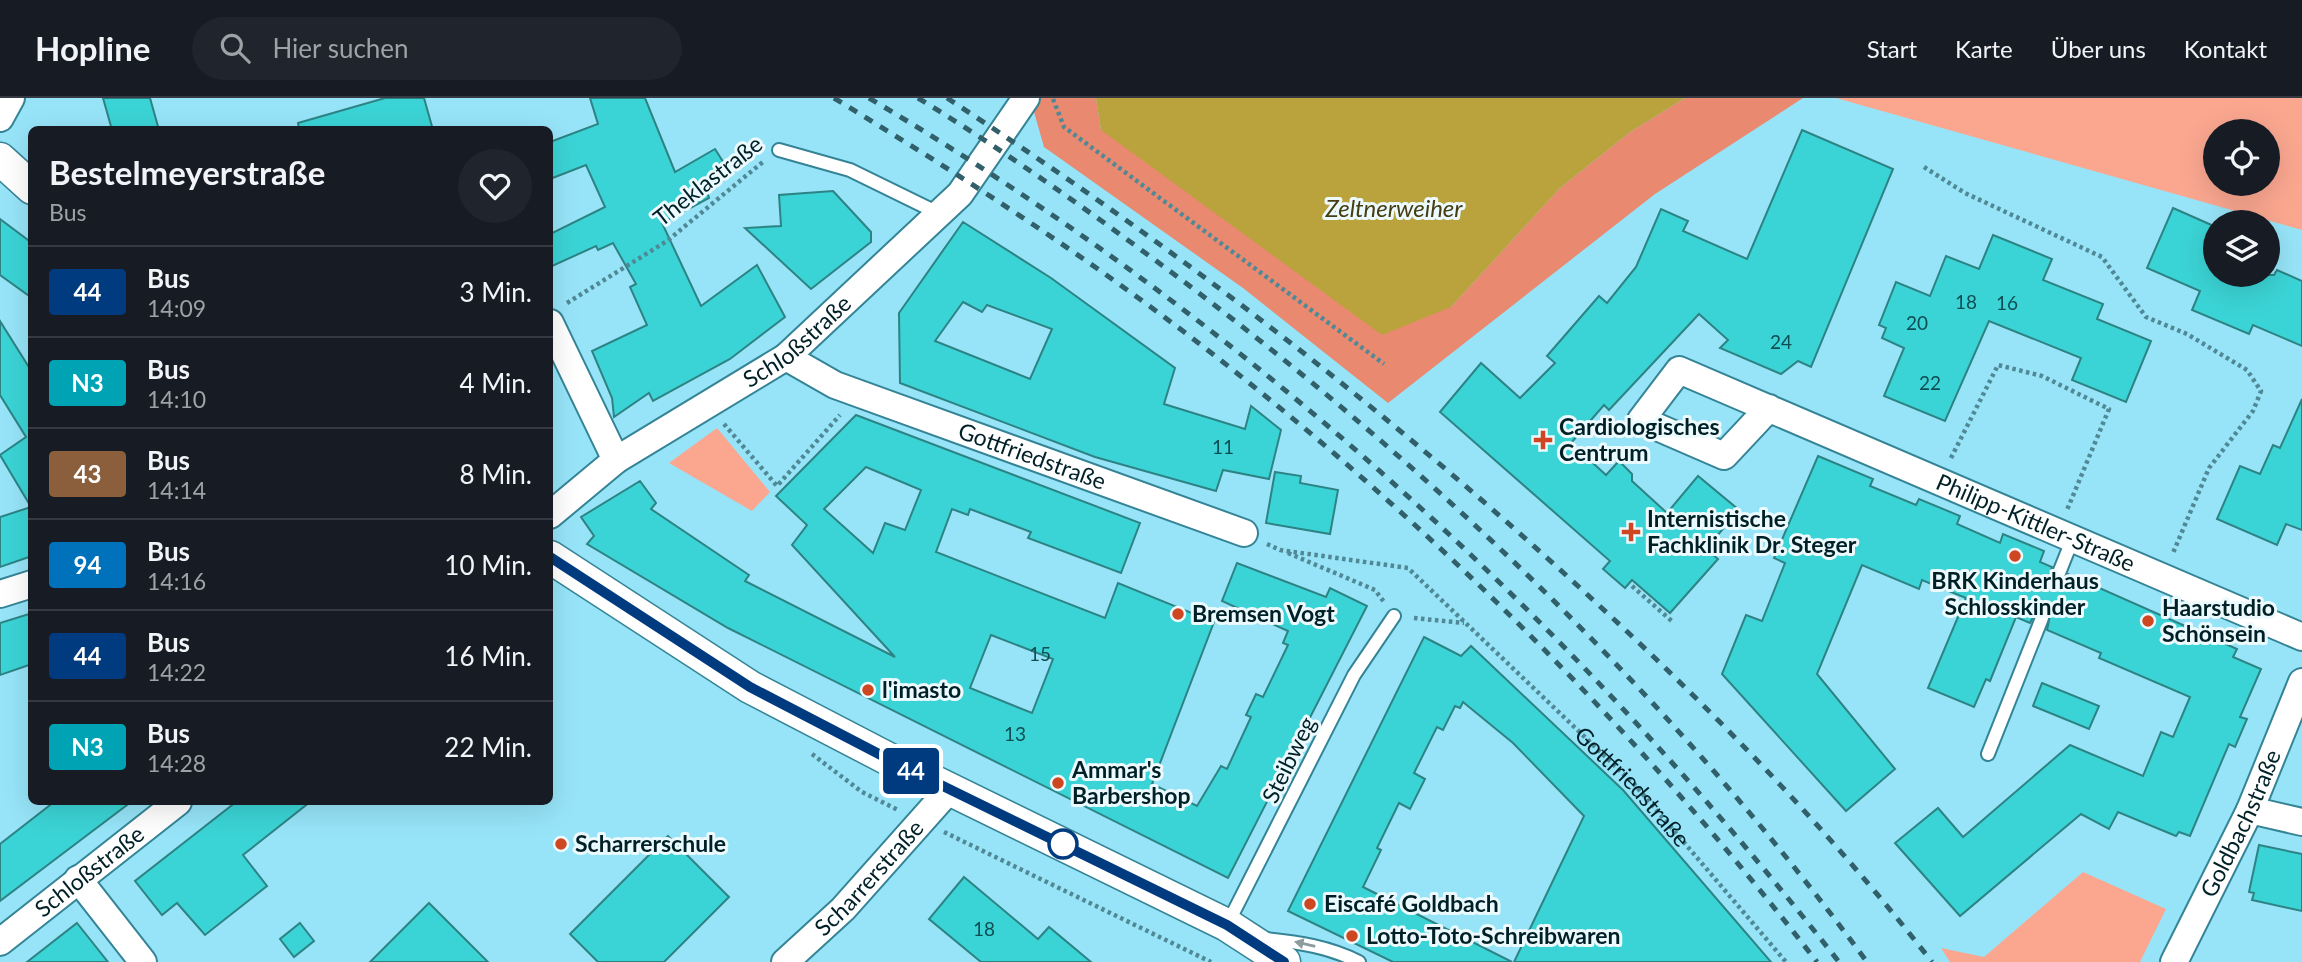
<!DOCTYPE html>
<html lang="de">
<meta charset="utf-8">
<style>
:root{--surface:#171b24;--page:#20242c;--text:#f1f3f6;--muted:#9ea1a6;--line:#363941}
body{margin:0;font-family:Lato,sans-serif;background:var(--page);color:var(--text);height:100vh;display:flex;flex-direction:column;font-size:26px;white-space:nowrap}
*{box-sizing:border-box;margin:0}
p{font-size:23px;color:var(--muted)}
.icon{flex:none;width:38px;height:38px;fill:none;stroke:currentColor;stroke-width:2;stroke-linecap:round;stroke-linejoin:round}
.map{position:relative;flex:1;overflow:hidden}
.details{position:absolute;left:28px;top:28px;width:525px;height:679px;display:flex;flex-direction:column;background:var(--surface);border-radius:10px;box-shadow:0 7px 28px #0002}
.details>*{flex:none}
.badge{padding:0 14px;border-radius:5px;font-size:24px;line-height:46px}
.tools{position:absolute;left:2203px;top:21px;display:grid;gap:14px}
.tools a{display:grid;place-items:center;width:77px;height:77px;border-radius:50%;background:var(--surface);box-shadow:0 7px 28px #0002;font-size:35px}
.map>.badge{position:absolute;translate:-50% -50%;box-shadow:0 0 0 4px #fff}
.round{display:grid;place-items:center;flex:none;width:74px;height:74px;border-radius:37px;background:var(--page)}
.headline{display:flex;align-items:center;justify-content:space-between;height:119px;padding:0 21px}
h1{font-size:33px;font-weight:700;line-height:52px}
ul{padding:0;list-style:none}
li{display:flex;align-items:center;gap:21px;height:91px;padding:0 21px;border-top:2px solid var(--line)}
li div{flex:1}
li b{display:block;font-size:26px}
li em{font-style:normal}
li .badge{min-width:77px;font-weight:700;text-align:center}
header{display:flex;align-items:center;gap:42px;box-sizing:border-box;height:98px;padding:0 35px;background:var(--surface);border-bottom:2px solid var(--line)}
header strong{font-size:33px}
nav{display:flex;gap:38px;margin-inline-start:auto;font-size:24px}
.search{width:490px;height:63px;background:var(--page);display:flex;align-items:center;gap:18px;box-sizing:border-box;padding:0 24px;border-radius:38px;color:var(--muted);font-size:26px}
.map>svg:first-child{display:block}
.green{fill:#fba790;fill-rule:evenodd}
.forest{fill:#e98970}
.water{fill:#baa23c}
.building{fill:#3bd4d6;stroke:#2d8384;stroke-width:2;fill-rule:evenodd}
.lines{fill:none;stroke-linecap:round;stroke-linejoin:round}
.service-casing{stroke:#358496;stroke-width:16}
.minor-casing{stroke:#358496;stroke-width:30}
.tertiary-casing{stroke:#358496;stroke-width:35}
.path{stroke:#508896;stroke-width:4.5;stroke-dasharray:3.5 3.5;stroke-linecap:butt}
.service{stroke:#fff;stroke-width:12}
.minor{stroke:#fff;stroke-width:26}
.tertiary{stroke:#fff;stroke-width:32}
.rail{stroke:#315f6a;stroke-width:5;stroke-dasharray:9 9;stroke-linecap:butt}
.oneway{fill:#8c9b9e}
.line-casing{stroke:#fff;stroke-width:16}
.line{stroke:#003b80;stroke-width:10}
.poi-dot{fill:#cf4720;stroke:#ecfafe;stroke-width:2.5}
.stop-dot{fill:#fff;stroke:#003b80;stroke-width:3.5}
.labels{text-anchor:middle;stroke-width:6;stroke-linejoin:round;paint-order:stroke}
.number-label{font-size:19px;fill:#0f4d53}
.street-label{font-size:23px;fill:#002027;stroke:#ecfafe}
.poi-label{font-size:23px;font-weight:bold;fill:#002027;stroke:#ecfafe;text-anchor:start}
.water-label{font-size:24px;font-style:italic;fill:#473d13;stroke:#ecfafe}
</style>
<header>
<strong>Hopline</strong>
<div class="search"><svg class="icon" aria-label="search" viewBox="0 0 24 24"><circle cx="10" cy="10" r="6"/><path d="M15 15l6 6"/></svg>Hier suchen</div>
<nav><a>Start</a><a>Karte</a><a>Über uns</a><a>Kontakt</a></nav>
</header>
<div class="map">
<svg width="2302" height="864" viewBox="0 0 2302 864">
<rect width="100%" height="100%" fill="#97e4f8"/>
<g class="green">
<path d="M1836,0h466v132zM2268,33v53h-52v-53z"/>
<path d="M717,330l53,64 -18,19 -83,-48z"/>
<path d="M2083,774l83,37 -26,53h-190l-9,-14 43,9z"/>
</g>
<path class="forest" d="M1030,0h66l5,32 350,177 109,-119 70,-56 55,-34h118l-148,96 -267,209 -145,-115 -199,-141z"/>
<path class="water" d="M1096,0h589l-55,34 -70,56 -109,119 -69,28 -281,-205z"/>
<g class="building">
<path d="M103,0h47l9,32h-47z"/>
<path d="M385,0h39l9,32h-134l-1,-7z"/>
<path d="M590,0h55l30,74 40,-23 14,22 -24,13 4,14 -47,25 39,83 56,-41 28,52 -55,42 -77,42 -4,-8 -35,24 -2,-19 -20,-47 55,-26 -17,-38 6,-3 -23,-41 -15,7 -2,-4 -46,21v-33l55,-27 -19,-42 -36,14v-37l48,-18z"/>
<path d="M1802,32l91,39 -82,198 -13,-6 -17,13 -61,-26 8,-8 -29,-26 -90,96 -5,-5 -33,38 35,32 13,-14 13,13v7l35,32 31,-37 41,34 -33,39 12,10 -48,54 -38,-33 -7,8 -22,-19 7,-8 -170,-149 41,-49 39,35 35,-35 -8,-7 52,-60 8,7 29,-36 25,-58 27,12 -5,10 64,28z"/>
<path d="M833,93l38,41v10l-60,47 -66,-61 36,-2 -2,-31z"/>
<path d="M2173,110l43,19v48h58l3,-5 25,11v65l-49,-21 -4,9 -57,-24 8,-19 -53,-23z"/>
<path d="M0,121l32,24v55l-32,-23z"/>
<path d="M963,124l88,56 124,90 -11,36 81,25 6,-23 30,24 -12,49 -46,-9 -7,21 -121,-34 -195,-74 -1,-70zM963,204l19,10 5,-7 65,24 -22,50 -95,-38z"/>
<path d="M1993,137l59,24 -9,21 60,24 -6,15 54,22 -25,61 -54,-22 9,-22 -92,-37 -44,100 -61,-25 20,-48 -22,-10 4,-10 -7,-3 17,-43 34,14 16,-40 33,13z"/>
<path d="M0,223l32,51v184l-32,11v-50l31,-10 -31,-52 26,-18 -26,-42z"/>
<path d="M2302,301v131l-16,-6 -9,21 -60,-26 23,-53 20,8 13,-29 7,3z"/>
<path d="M856,317l284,108 -19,50 -93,-35 3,-6 -61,-23 -2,6 -16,-6 -16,43 169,66 13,-35 96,39 -62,162 45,22 24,-40 6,3 24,-52 -5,-2 10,-21 7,3 25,-52 -5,-2 5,-12 -66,-30 15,-38 89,34 4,-9 37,18 -139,272 -500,-250 -141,-84 7,-8 -13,-19 59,-36 16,22 -5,6 98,66 -4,6 150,76 -103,-112 15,-20 -31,-29zM866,369l55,23 -16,40 -20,-7 -12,30 -49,-44zM991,537l62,24 -21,54 -62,-25z"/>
<path d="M1818,358l55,23 -3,7 46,19 3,-6 41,17 -3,8 43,19 3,-9 41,17 -4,11 12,5 -4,12 5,7 9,-1 6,-11 169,75 -4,8 28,12 -21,48 7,2 -12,28 -6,-3 -39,92 -11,-4 -3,4 -58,-24 -9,17 -28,-15 -121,102 -65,-73 43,-35 25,29 107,-92 73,31 18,-44 12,5 17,-40 -91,-39 2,-5 -54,-23 3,-14 -9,-7 -5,3 -6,11 -14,-6 -26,64 -4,-2 -12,28 -46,-19 38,-90 -44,-18 -3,9 -57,-24 -45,109 78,95 -49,42 -124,-137 24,-59 16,6 23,-58 -11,-5z"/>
<path d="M1275,374l26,4 -1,7 38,7 -8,44 -64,-11z"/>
<path d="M32,515v51l-32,11v-52z"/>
<path d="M1424,539l37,19 10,-10 152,144 148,172h-257l70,-146 -71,-73 -50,-41 -3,6 -5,-2 -12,24 -6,-3 -23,46 11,6 -15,30 -11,-6 -22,45 4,2 -18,37 149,75h-119l-105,-51z"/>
<path d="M2042,585l57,23 -10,23 -56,-23z"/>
<path d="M54,704h77l-131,99v-57z"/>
<path d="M236,704h74l-67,53 24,31 -62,49 -28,-32 -15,12 -27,-34z"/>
<path d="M668,738l61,61 -65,65h-66l-28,-28z"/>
<path d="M2259,747l43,9v57l-50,-11 2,-7 -5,-1z"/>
<path d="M964,779l74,62 11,-12 42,35h-110l-52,-43z"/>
<path d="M429,805l59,59h-118z"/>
<path d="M77,825l31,39h-81z"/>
<path d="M300,825l14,18 -20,16 -14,-18z"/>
</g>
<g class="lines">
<defs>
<g id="service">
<path d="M779,52l71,20 90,44"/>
<path d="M2057,480l16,-40"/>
<path d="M1988,656l54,-136"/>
<path d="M1227,827l127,-250 40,-59"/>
<path d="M1265,841c33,3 65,8 94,23"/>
</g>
<g id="minor">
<path d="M0,20l11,-20"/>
<path d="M550,225l66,137"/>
<path id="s2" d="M786,259l49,28 409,148"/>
<path id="s3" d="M1769,310l-45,48 -83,-36 38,-50 623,267"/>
<path id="s4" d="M550,417l66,-55 170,-103 174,-163 66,-96"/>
<path d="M0,496l32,-10"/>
<path d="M2250,712l52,12"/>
<path d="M78,781l65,83"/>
<path id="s5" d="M0,844l178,-140"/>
<path id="s6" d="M785,864l58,-53 106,-119"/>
<path id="s7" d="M2174,864l76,-152 52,-128"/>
</g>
<g id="tertiary">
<path d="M0,61l32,29"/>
<path d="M550,459l200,130 150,78 327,160 57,37"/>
</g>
</defs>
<use href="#service" class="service-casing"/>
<use href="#minor" class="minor-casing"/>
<use href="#tertiary" class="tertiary-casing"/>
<g class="path">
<path d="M1053,1l11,28 320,237"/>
<path d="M1924,69l41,26 137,64 44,60 41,17 60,36 14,21 -8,20 -44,57 -36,85"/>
<path d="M567,205l100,-62 97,-80"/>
<path d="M724,326l53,62 63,-71"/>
<path d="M1951,360l47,-93 44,11 67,33 -42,101"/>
<path id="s1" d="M1267,446l13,6 128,18 227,217 151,177"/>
<path d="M1288,455l87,37 9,12"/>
<path d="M1632,488l42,37"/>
<path d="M1414,520l50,5"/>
<path d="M812,656l50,38 36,18"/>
<path d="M944,734l267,130"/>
</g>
<use href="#service" class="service"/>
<use href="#minor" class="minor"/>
<use href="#tertiary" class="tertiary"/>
<g class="rail">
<path d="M834,0c141,86 280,176 409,280 214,171 407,368 574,584"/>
<path d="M869,0c381,226 697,516 970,864"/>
<path d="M918,0c90,55 177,117 261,180 259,195 496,423 688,684"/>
<path d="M947,0c225,147 434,307 632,489 127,116 247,239 353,375"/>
</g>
</g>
<defs><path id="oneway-solid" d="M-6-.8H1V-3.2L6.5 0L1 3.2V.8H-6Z" transform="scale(1.75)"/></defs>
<use class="oneway" href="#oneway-solid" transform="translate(1305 846) rotate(-167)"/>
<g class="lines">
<defs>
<path id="line" d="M550,459l200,130 150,78 327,160 57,37"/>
</defs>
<use href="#line" class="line-casing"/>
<use href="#line" class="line"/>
</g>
<g class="poi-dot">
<path d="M1539.5 331.5h7v7h7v7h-7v7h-7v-7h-7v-7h7z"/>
<path d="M1627.5 423.5h7v7h7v7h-7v7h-7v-7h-7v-7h7z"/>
<circle cx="2015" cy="458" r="7"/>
<circle cx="1178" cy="516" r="7"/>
<circle cx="2148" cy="523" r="7"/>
<circle cx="868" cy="592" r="7"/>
<circle cx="1058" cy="685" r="7"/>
<circle cx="561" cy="746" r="7"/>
<circle cx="1310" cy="806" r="7"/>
<circle cx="1352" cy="838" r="7"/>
</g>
<circle class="stop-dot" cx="1063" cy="746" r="14"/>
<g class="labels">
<g class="number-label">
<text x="1966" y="211">18</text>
<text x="2007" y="212">16</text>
<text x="1917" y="232">20</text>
<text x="1781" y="251">24</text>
<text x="1930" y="292">22</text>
<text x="1223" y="356">11</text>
<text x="1040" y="563">15</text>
<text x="1015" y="643">13</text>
<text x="984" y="838">18</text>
</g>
<g class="street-label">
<text transform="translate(708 83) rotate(-38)" y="8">Theklastraße</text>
<text dy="8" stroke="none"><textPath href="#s4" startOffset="303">Schloßstraße</textPath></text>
<text dy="8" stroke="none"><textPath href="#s2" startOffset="266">Gottfriedstraße</textPath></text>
<text dy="8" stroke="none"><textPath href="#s3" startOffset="607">Philipp-Kittler-Straße</textPath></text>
<text transform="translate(1289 662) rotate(-64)" y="8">Steibweg</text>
<text dy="8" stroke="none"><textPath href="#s1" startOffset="457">Gottfriedstraße</textPath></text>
<text dy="8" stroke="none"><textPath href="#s7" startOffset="154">Goldbachstraße</textPath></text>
<text dy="8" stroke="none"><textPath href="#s5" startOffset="114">Schloßstraße</textPath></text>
<text dy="8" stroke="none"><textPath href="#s6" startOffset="119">Scharrerstraße</textPath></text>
</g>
<g class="poi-label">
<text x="1559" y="337">Cardiologisches<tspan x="1559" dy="26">Centrum</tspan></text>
<text x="1647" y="429">Internistische<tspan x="1647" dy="26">Fachklinik Dr. Steger</tspan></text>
<text x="2015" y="491" text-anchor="middle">BRK Kinderhaus<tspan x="2015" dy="26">Schlosskinder</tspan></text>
<text x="2162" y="518">Haarstudio<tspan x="2162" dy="26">Schönsein</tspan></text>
<text x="1192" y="524">Bremsen Vogt</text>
<text x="882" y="600">l'imasto</text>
<text x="1072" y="680">Ammar's<tspan x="1072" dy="26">Barbershop</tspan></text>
<text x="575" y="754">Scharrerschule</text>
<text x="1324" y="814">Eiscafé Goldbach</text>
<text x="1366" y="846">Lotto-Toto-Schreibwaren</text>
</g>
<g class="water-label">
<text x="1394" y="119">Zeltnerweiher</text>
</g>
</g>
</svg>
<div class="tools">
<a><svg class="icon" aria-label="locate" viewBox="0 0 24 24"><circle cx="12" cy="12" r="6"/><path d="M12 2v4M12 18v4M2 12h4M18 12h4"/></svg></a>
<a><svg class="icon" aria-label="layers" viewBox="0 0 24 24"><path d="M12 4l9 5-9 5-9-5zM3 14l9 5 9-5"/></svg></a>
</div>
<b class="badge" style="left:911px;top:673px;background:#003b80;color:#fff">44</b>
<section class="details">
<div class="headline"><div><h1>Bestelmeyerstraße</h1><p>Bus</p></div><a class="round"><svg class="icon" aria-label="heart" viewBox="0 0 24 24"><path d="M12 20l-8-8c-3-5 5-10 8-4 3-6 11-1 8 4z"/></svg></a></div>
<ul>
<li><span class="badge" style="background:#003b80;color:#fff">44</span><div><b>Bus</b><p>14:09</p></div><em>3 Min.</em></li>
<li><span class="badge" style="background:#00a3b4;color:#fff">N3</span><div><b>Bus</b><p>14:10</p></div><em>4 Min.</em></li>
<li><span class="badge" style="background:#8b5e3c;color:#fff">43</span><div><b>Bus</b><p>14:14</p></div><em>8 Min.</em></li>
<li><span class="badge" style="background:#0072bc;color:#fff">94</span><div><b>Bus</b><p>14:16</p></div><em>10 Min.</em></li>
<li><span class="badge" style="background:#003b80;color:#fff">44</span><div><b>Bus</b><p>14:22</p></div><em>16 Min.</em></li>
<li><span class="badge" style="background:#00a3b4;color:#fff">N3</span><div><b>Bus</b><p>14:28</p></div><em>22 Min.</em></li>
</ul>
</section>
</div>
